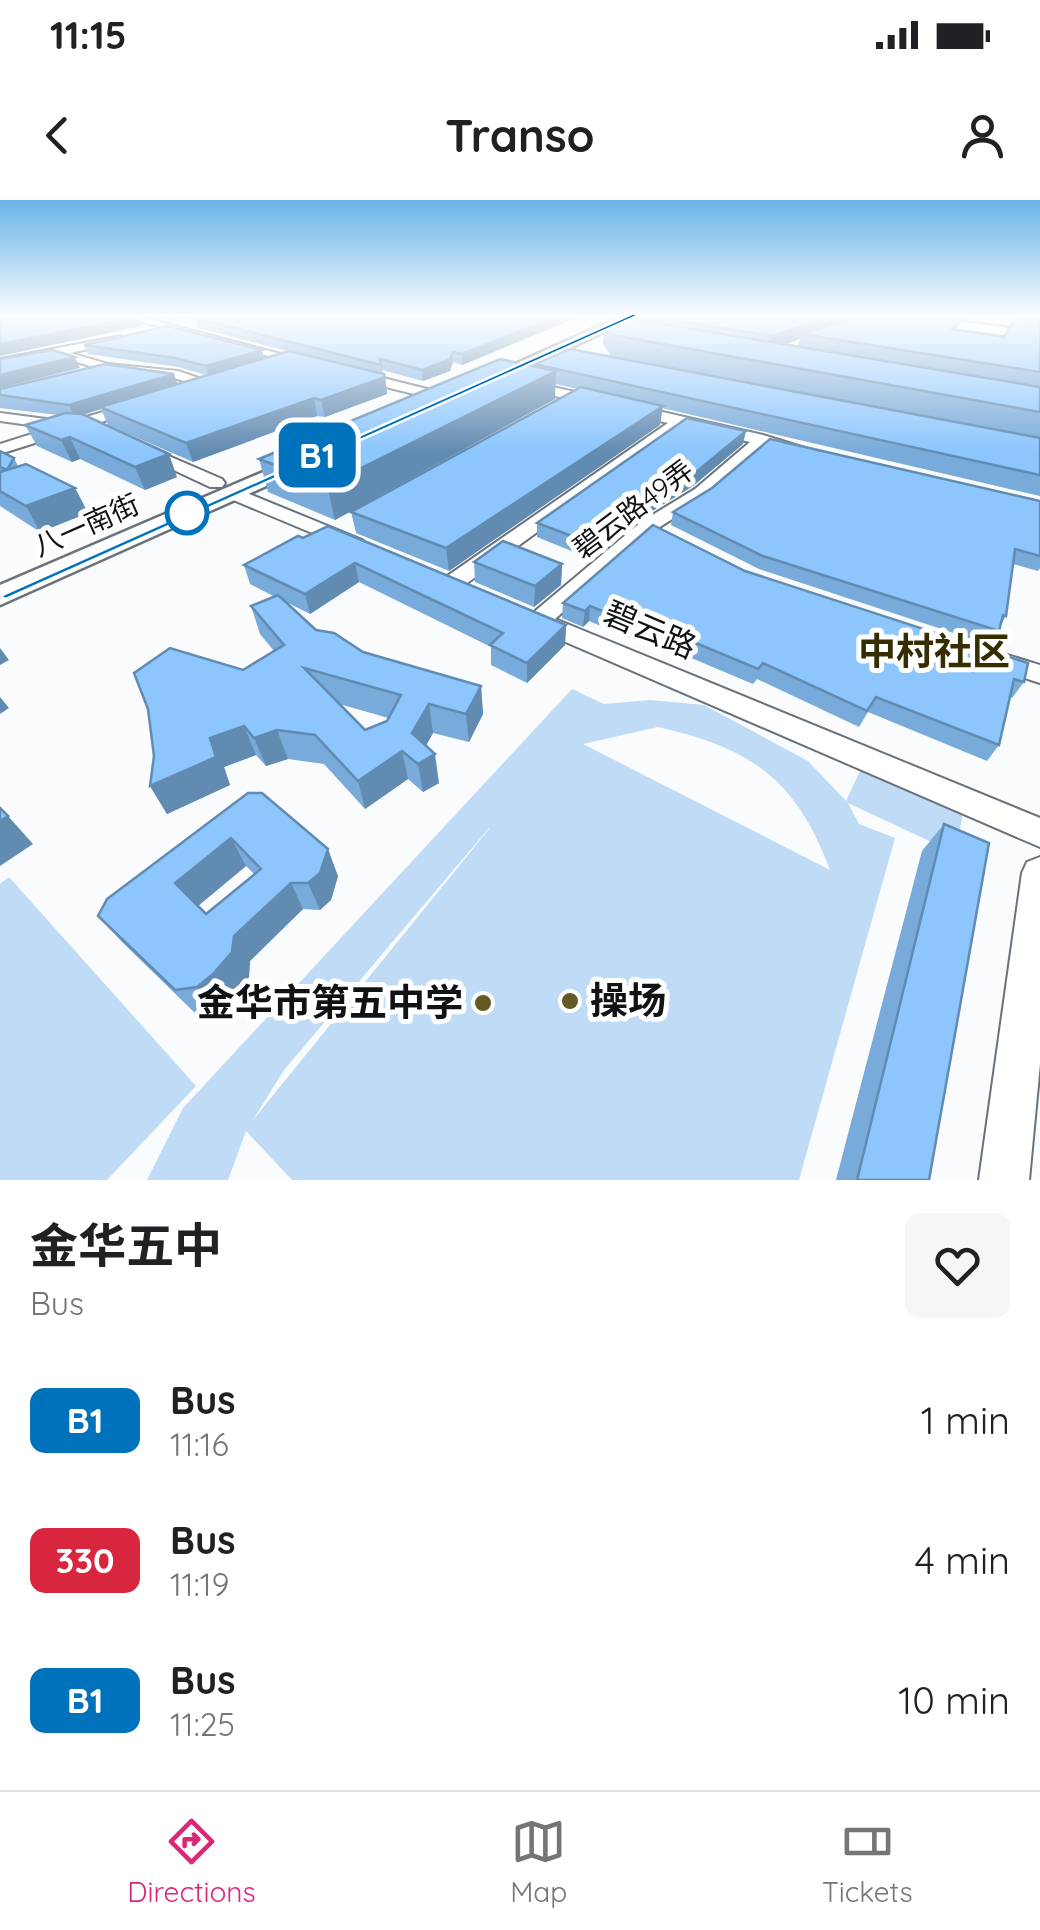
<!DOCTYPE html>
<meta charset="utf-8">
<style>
:root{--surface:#fff;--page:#f6f6f6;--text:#202124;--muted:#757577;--line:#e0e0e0;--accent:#db2777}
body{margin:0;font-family:Quicksand,"Noto Sans SC",sans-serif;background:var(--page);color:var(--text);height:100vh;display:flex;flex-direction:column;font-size:38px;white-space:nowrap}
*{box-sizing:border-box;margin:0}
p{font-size:32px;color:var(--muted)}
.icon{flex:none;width:55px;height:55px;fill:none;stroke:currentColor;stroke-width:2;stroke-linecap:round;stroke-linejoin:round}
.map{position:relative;height:980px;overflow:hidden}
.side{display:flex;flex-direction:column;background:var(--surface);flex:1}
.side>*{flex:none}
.badge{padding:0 20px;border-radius:15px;font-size:35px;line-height:65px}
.map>.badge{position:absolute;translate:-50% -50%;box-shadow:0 0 0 5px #fff}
.round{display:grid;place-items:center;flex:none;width:105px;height:105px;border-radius:15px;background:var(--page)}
.head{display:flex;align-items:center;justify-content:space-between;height:170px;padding:0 30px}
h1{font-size:48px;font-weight:700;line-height:75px}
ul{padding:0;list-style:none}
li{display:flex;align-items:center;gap:30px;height:140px;padding:0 30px}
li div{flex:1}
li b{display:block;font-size:38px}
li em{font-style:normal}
li .badge{min-width:110px;font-weight:700;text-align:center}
.status{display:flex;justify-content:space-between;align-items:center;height:70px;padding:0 50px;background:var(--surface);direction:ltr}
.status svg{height:28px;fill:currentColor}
header{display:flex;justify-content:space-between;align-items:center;height:130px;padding:0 30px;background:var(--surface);font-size:45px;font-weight:700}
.menu{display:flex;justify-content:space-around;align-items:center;height:140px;border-top:2px solid var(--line);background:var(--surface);font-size:28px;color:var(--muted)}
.menu a{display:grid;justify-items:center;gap:5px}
.menu .active{color:var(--accent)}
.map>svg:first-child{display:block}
.green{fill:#bfdbf6;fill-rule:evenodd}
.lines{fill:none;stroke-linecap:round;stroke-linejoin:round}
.minor-casing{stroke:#69727a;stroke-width:4}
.major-casing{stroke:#69727a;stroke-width:5}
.minor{fill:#fff;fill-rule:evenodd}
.major{fill:#fff;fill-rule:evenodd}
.wall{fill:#78aada;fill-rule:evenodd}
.shaded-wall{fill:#628bb1}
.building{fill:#8cc6fd;stroke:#628bb1;stroke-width:2.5;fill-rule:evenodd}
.line{fill:#0072bc;stroke:#fff;stroke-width:2.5}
.stop-dot{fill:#fff;stroke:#0072bc;stroke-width:5}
.poi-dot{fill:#635925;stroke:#fff;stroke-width:4}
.labels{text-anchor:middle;stroke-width:10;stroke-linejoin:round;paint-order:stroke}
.far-street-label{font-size:28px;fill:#101316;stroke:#fff}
.street-label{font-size:32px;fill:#101316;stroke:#fff}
.quarter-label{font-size:38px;font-weight:bold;fill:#362e03;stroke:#fff}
.near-poi-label{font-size:38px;font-weight:bold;fill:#101316;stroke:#fff;text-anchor:start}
</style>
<div class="status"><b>11:15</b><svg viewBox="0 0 49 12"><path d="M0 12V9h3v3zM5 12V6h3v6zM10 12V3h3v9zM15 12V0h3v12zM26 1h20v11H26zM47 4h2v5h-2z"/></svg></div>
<header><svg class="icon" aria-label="back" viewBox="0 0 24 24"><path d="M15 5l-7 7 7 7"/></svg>Transo<svg class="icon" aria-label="person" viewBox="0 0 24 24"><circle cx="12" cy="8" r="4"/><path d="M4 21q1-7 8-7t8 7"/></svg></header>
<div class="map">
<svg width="1040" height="980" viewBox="0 0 1040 980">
<rect width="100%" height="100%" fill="#f9fbfd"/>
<g class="green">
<path d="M572,489l32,15 46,-4 54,5 104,56 38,40 14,-30 103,43 -8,39 -107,-50 11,21 36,14 -96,342h-507l-46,-49 -18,49h-81l36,-72zM658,527c93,21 138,52 172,143l-247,-126zM489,628v1l-236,291 31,-50z"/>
<path d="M9,677l187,209 -89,94h-107v-296z"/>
</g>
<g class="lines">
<defs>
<g id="minor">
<path d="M117,115h16l182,48 -6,4z"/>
<path d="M121,136l4,5 -55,12 38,11 70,7 38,13 -7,4 -32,-9 -70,-7 -50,-17 -57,12v-8z"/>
<path d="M351,170l80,20 2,3 -7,4 -80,-20 -1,-3z"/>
<path d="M518,179l245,56 48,15 -8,5 -37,-9 -59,51 -52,33 -100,89 485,199v29l-516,-223 -3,-5 3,-5 10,-2 107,-90 54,-33 55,-47 -67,-16 -224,163h-16l-3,-5 3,-5 225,-156 -155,-37v-6z"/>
<path d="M137,202l7,4 -2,3 -142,45v-10l51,-16 -51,-7v-8l69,9z"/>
<path d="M141,244l81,35 3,4 -3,4h-12l-75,-35 -2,-3z"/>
<path d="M232,287l130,53 3,4 -10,6 -7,-2 -122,-51v-8z"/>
<path d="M994,451l46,14v18l-55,-18 -4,-6 4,-6z"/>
<path d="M1040,657v207l-11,116h-50l43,-307 5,-11z"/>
</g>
<g id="major">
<path d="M624,115h16l-153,72 -14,-4z"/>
<path d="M879,115h32l129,17v8l-155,-21z"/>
<path d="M305,254l8,1 3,5 -3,5 -313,140v-20z"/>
</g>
</defs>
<use href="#minor" class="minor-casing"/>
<use href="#major" class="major-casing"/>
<use href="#minor" class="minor"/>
<use href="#major" class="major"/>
</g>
<g class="wall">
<path d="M138,115h445l-121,50 -9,-3 -3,9 -27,10 -41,-11 3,7 2,17 -62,23 -8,-1 -124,46 -85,-37 -7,-16 -18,6 94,62 -32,13 -65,-31 -8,3 -35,-16 -12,-21 33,-10 -58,-7v-19l177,-5 29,-9 -28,-8 -90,-13 -4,-9 180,13 23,-7 -89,-23 -3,-10 9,-2 -33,4z"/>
<path d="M634,115h336l-3,4 -5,-1 -5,12 47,7 15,-22h21v181l-378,-88 -2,17 -211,146 -93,-38 -5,-21 227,-123 -23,-5v15l-220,121 -67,-28 -9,-33 275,-92v-3l214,19 -137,-27 -8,-12 1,-20 29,-5zM800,139l-2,8 -13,-3z"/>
<path d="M743,244l-50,42 -54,33 -48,40 -54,-22v-14z"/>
<path d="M0,251l14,7 4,8 57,22 13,25 -48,19 -40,-26z"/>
<path d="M1040,301v67l-2,3 -25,-7 -7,52 -16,29 -231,-76 -88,-44 2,-13z"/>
<path d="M298,336l268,89 -1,20 -38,38 -36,-18v-18l-132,-65 -49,32 -26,-13 32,29 47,22 118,34 2,28 -14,28 -36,-9 -7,13 13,37 -16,9 -15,-13 -43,30 -41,-45 -36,-5 -22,7 -10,-11 -32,12 6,18 -63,29 -17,-28 93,-116 31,-19 -14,-17 -9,-28 24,-9 -25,-13 -6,-19zM339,504l39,11 10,3 -1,3 -22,9z"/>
<path d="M474,362l88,2 -1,21 -27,22 -59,-25z"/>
<path d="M745,371l279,111 -12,16 -2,-1 -11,48 -12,16 -119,-49 -9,15 -102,-48 -4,5 -114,-48 -5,4 -45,-19 -6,6 -21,-9 1,-15z"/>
<path d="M248,593l90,83 -7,24 -11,10 -17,-1 -53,52 -1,16 -18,20 -15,13 -20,4 -74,-72 -24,-26zM246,666l8,8 -48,40 -8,-8z"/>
<path d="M944,624l-15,356h-93l86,-329z"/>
</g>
<g class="shaded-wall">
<path d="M169,115h43l-41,5z"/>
<path d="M560,115h23l-121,50v-11z"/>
<path d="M835,115h34l-67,19 -2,5 -31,11 3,-14z"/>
<path d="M963,115l-7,17 -5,-3z"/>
<path d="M139,117l3,9 -142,30v-12z"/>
<path d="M262,150l2,9 -55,17 -3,-10z"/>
<path d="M453,152v10l-3,9 -27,10 -1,-11z"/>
<path d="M75,157l5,11 -80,20v-13z"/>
<path d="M556,171l-1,28 -220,121 -8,-35z"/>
<path d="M174,174l4,11 -78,22 1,2 -26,8 -6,-12z"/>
<path d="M385,177l2,17 -62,23 -4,-17z"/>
<path d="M314,198l3,18 -124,46 -7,-19z"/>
<path d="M663,206l-3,19 -211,146 -3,-23z"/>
<path d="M746,231l-3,13 -50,42 -54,33 -48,40 2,-15 48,-39z"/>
<path d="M70,237l10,22 -8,3 -11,-22z"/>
<path d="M169,254l8,23 -32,13 -10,-23z"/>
<path d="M75,288l13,25 -48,19 -14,-26z"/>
<path d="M355,363l4,19 -49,32 -5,-20z"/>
<path d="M562,364l-1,21 -27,22 1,-21z"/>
<path d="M590,406l-1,15 -6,6 2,-16z"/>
<path d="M641,420l-2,16 -5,4 3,-15z"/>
<path d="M566,425l-1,20 -38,38v-20z"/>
<path d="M0,448l9,12 -9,5z"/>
<path d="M481,486l2,28 -14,28 -3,-28z"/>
<path d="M0,497l9,11 -9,6z"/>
<path d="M429,504l4,29 -16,28 -5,-28z"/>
<path d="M244,526l12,29 -32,12 6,18 -63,29 -17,-28 60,-48z"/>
<path d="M277,530l11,29 -22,7 -12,-28z"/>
<path d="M402,551l6,28 -43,30 -7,-28z"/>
<path d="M435,554l4,29 -16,9 -5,-28z"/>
<path d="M8,616l25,28 -33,22v-45z"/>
<path d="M231,638l15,28 -53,44 -18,-27z"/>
<path d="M328,649l10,27 -7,24 -11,10 -12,-27z"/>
<path d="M291,683l12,26 -53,52 -1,16 -18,20 -15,13 -19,-23 37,-51z"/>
</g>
<g class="building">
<path d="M24,115h108l7,2 -139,27v-24z"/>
<path d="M208,115h352l-98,39 -9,-2 -4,8 -27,10 -42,-11 1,6 -186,-47z"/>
<path d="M638,115h197l-63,21z"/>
<path d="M863,115h100l-12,14 53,8 11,-18 25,2v51l-238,-38z"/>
<path d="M621,117l419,70v25l-427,-77 -9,-11z"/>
<path d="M168,126l94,24 -56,16 -31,-8 -91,-13z"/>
<path d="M570,149l470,89v37l-506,-111z"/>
<path d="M53,150l22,7 -75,18v-16z"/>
<path d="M289,151l95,23 1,3 -64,23 -7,-2 -128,45 -86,-36z"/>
<path d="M500,159l56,12 -229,114 -68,-26z"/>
<path d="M105,164l69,10 -105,31 -69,-10v-6z"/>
<path d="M581,187l82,19 -217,142 -95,-36z"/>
<path d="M66,213l16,1 87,40 -34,13 -65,-30 -9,3 -36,-15z"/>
<path d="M687,218l59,13 -51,42 -54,32 -48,39 -56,-21z"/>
<path d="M770,239l270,62v55l-25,-7 -9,67 -3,-1 -4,16 -236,-75 -90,-44 39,-24z"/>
<path d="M0,251l14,7 -7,12 -7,-3z"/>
<path d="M26,264l49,24 -49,18 -26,-15v-19z"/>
<path d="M653,325l92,46 283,92 -4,19 -10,-3 -15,66 -123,-48 -9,14 -104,-48 -5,6 -117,-49 -4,5 -47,-19 -5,5 -22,-8z"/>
<path d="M328,326l238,99 -39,38 -37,-18 13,-12 -148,-70 -50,31 -61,-29 54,-29 5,2z"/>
<path d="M503,341l59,23 -27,22 -61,-24z"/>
<path d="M278,395l38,35 18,3 29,19 118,34 -15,28 -37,-10 -17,29 23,21 -17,10 -16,-13 -44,30 -43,-46 -38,-5 -23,8 -10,-12 -34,12 6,19 -66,29 4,-30 -6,-47 -14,-36 36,-25 73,22 41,-25 -33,-39zM304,468l97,27 -14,26 -22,9z"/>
<path d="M248,593h14l66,56 -8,24 -12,10h-17l-57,53 -2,16 -19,22 -16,13 -22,3 -77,-74 9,-17zM231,638l30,31 -55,45 -31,-31z"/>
<path d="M0,608l8,8 -8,5z"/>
<path d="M944,624l45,19 -60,337h-72z"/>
</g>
<linearGradient id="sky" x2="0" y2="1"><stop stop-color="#69b3e8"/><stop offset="0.46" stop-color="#fcfdfe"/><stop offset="1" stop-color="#fcfdfe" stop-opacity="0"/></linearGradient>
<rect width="1040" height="252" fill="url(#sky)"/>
<path class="line" d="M634,113l3,3 -631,283 -6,-3z"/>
<circle class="stop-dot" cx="187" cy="313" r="20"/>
<g class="poi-dot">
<circle cx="570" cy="801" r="10"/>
<circle cx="483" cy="803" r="10"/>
</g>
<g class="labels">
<g class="far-street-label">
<text transform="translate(633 309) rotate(-37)" y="10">碧云路49弄</text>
<text transform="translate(86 325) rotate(-24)" y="10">八一南街</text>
</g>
<g class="street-label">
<text transform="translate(650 430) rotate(23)" y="11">碧云路</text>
</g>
<g class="quarter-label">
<text x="934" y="465">中村社区</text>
</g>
<g class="near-poi-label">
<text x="590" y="814">操场</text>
<text x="463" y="816" text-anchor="end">金华市第五中学</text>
</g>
</g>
</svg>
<b class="badge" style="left:317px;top:255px;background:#0072bc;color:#fff">B1</b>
</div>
<section class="side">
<div class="head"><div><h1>金华五中</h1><p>Bus</p></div><a class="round"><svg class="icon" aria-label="heart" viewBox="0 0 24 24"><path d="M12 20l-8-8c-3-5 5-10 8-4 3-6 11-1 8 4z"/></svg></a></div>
<ul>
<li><span class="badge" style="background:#0072bc;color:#fff">B1</span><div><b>Bus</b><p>11:16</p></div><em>1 min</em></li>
<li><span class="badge" style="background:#d7263d;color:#fff">330</span><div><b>Bus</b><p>11:19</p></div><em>4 min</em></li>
<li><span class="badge" style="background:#0072bc;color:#fff">B1</span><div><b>Bus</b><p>11:25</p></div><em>10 min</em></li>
</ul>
</section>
<nav class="menu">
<a class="active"><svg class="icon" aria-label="directions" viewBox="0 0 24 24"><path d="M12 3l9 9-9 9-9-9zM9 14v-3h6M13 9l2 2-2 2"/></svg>Directions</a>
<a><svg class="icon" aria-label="map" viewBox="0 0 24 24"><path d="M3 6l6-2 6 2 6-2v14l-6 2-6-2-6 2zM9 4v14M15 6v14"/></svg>Map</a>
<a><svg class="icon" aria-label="tickets" viewBox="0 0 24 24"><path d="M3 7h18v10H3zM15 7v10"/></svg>Tickets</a>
</nav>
